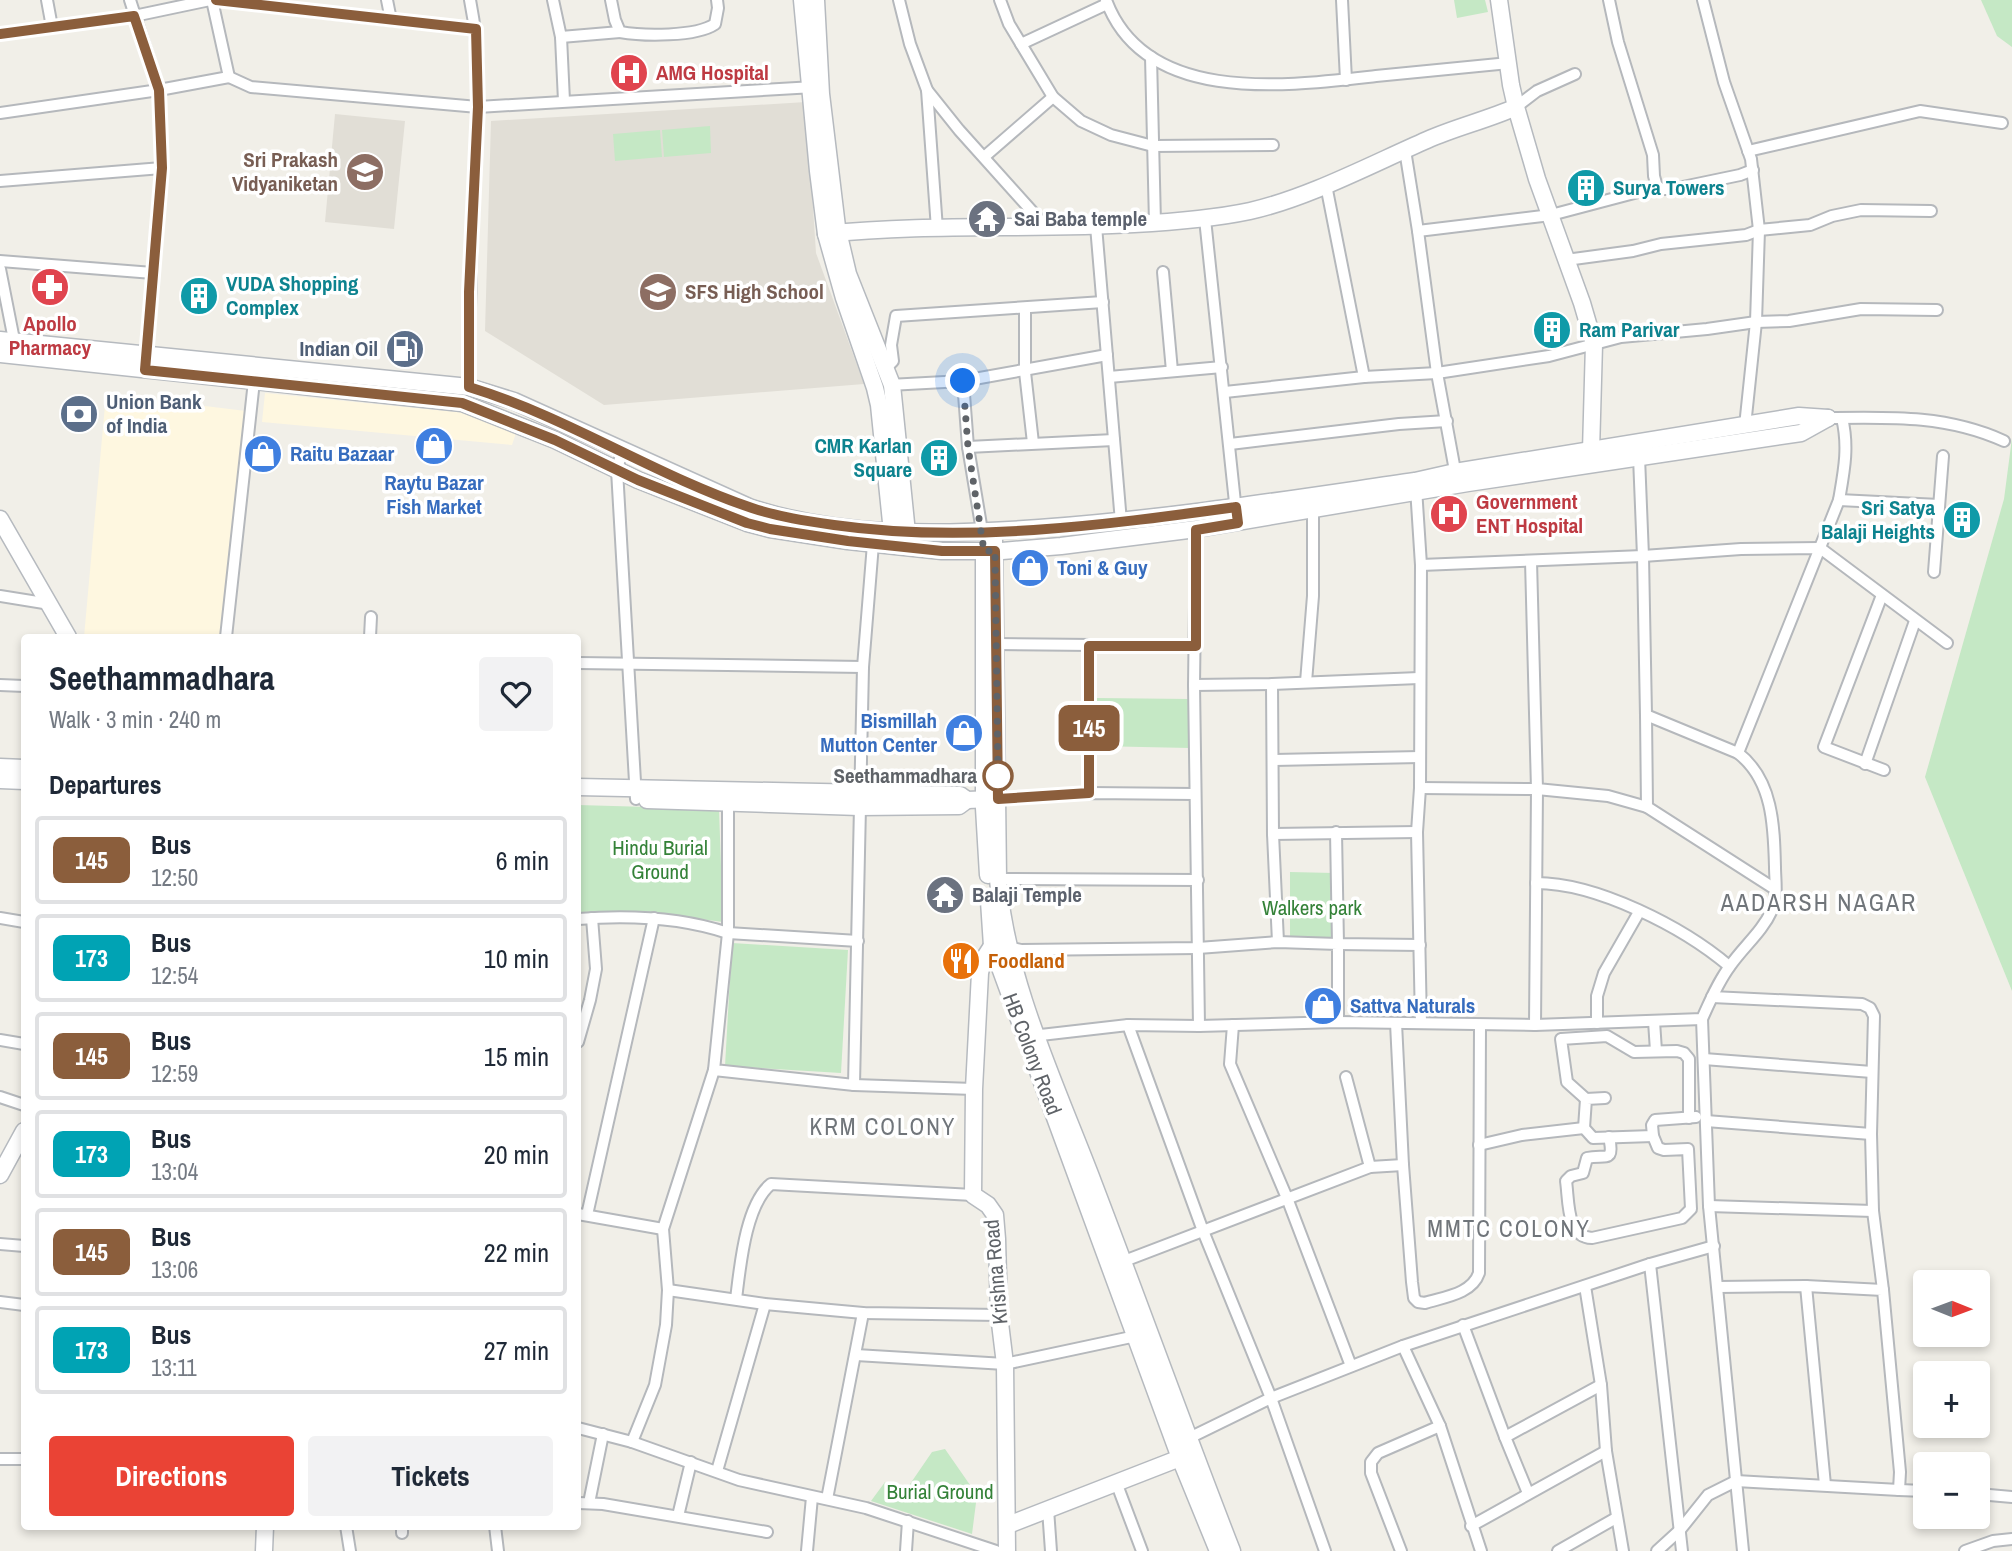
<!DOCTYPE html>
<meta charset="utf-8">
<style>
:root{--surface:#fff;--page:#f2f2f3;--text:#1f2937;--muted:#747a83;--line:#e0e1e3;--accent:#ea4335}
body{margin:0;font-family:"Archivo Narrow",sans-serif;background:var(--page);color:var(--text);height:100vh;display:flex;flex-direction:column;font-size:26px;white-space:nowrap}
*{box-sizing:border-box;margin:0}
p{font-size:23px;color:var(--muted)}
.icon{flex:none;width:38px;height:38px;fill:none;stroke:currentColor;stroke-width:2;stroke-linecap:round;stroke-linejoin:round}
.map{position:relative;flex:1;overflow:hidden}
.details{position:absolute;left:21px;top:634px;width:560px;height:896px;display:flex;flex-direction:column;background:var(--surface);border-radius:7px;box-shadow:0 4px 10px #0003}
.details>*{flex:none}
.badge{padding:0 14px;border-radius:10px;font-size:24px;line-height:46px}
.needle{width:46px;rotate:91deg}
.fabs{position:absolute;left:1913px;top:1270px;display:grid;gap:14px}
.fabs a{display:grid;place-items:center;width:77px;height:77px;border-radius:7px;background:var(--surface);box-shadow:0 4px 10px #0003;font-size:35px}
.you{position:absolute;width:35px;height:35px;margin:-18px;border:5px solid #fff;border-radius:50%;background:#1a73e8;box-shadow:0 0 0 10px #1a73e833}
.map>.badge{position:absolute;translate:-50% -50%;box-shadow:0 0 0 4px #fff}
h2{padding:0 28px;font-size:26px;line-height:63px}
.round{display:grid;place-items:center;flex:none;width:74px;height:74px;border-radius:7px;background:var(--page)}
.overview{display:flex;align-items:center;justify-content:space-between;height:119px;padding:0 28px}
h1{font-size:33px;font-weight:700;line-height:52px}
.action{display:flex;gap:14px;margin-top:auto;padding:14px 28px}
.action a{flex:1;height:80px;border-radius:7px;background:var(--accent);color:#fff;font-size:28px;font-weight:700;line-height:80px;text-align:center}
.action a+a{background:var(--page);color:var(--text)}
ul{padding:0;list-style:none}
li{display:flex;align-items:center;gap:21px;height:88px;margin:0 14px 10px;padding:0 14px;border:4px solid var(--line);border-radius:7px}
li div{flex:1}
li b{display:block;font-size:26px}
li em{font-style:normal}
li .badge{min-width:77px;font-weight:700;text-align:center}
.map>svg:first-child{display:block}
.commercial{fill:#fef7e0}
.education{fill:#e1ded6}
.green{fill:#c5e8c5}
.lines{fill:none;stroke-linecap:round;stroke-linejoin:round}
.street-casing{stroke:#b5b8bc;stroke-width:14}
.secondary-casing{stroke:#b6babf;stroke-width:19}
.street{stroke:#fff;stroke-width:10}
.secondary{stroke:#fff;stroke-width:16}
.line-casing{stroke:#fff;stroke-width:16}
.line{stroke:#8b5e3c;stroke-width:10}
.walk{stroke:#5f6368;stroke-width:7;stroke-dasharray:0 12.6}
.stop-dot{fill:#fff;stroke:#8b5e3c;stroke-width:3.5}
.labels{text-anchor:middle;stroke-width:7;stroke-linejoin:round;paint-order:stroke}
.health-label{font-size:21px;font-weight:bold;fill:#be3a42;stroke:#fff;text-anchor:start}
.education-label{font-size:21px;font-weight:bold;fill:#785e54;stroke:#fff;text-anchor:end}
.culture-label{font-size:21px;font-weight:bold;fill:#0d838f;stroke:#fff;text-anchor:start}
.worship-label{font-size:21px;font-weight:bold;fill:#5b616d;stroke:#fff;text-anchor:start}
.service-label{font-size:21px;font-weight:bold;fill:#4e5e75;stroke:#fff;text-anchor:end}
.shop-label{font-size:21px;font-weight:bold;fill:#366cbe;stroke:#fff;text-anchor:start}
.stop-label{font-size:21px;font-weight:bold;fill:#5f6368;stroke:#fff;text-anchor:end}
.park-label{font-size:21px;fill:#348238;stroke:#fff}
.food-label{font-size:21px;font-weight:bold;fill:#c56008;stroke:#fff;text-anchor:start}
.street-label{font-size:21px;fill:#5f6368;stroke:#fff}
.neighbourhood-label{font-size:23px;letter-spacing:2px;fill:#70757a;stroke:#fff}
.quarter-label{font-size:24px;letter-spacing:2px;fill:#70757a;stroke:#fff}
</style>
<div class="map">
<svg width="2012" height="1551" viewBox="0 0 2012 1551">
<rect width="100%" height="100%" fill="#f1efe8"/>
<g class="commercial">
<path d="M265,393l201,20 50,20 -4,12 -250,-23z"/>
<path d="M106,394l140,17 -22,226h-140z"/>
</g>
<g class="education">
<path d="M806,102l10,151 48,131 -260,21 -119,-74 6,-210z"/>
<path d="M335,114l70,7 -11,108 -69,-7z"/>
</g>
<g class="green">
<path d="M1454,0h31l3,12 -31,6z"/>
<path d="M1981,0h31v47l-15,-11z"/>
<path d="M710,126l1,27 -47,4 -2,-27z"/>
<path d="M660,130l2,27 -47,4 -2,-27z"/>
<path d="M2012,438v553l-87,-214 79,-278z"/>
<path d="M1097,698l93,1v49l-95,-2 -3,-20z"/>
<path d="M578,805l141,4 4,113 -84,-11 -61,1z"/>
<path d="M1290,872l44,1v72l-44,-2z"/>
<path d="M732,943l116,7 -7,123 -116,-7z"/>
<path d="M945,1449l32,46 -5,39 -101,-33 14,-19 23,5 24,-35z"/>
</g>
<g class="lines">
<defs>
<g id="street">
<path d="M47,0l5,27"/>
<path d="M130,0l29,90 3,78 -16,191"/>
<path d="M216,0l175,20"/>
<path d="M387,0l4,20 85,9"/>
<path d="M553,0l8,37 3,64"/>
<path d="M611,0l4,20 5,12c23,4 76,5 95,-8l3,-16 -1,-8"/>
<path d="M899,0l11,44 17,46 32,40 88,98"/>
<path d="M1000,0l9,24 44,73 28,24 30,14 42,11 120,-1"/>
<path d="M1106,0c39,106 182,86 270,76 44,-4 89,-9 133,-13"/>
<path d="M1342,0l4,80"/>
<path d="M1609,0l9,42 35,113 1,21 3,11 5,2h11l67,-14 13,-5"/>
<path d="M1703,0l21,82 27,77 8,71 -3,92 -11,104"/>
<path d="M0,34l134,-18 76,-16"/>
<path d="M561,37l59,-5"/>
<path d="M1021,44l86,-40"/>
<path d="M1151,57l4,166"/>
<path d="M229,77l22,10 227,20 336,-20"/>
<path d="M927,90l10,139"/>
<path d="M1516,107l21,-16 38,-17"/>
<path d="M0,113l159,-23 70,-13 -17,-77"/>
<path d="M1405,150l13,81 19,142 19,103"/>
<path d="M1748,151l172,-40 82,12"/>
<path d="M984,157l69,-60"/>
<path d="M0,181l162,-13"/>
<path d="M1326,185l38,192"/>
<path d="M1205,219l31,293"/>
<path d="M1096,226l25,296"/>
<path d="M1418,231l133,-16 106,-28"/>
<path d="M1566,260l67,-9 28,-7 85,-9 13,-5 51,-5 22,-9 29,-6 70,1"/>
<path d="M0,261l153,12"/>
<path d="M0,269l15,76"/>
<path d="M1163,272l9,99"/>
<path d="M1025,308v64l8,71"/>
<path d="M885,369l8,-8 -2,-16 5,-29 207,-14"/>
<path d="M1109,377l113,-10"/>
<path d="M963,381l5,66 14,84"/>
<path d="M889,385l74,-4 144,-26"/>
<path d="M469,387c0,-65 2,-129 5,-194 3,-64 9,-130 -4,-193"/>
<path d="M1225,392l139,-15 73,-4 112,-17 72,-19 86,-8 49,-7 33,-1 72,-12 76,1"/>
<path d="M1835,418c60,-1 114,-2 169,23"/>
<path d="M1230,444l169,-20 48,-3"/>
<path d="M968,447l146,-7"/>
<path d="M622,451l-5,19 19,329"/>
<path d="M1639,457l4,99 3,159 92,38"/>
<path d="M1416,488l5,77 -1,223 -3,44 4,191"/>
<path d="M1839,500l100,5"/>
<path d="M1196,529l-2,156 5,341"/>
<path d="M1531,561l6,228 71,7 39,11"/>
<path d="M1421,565l222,-9 98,-7 79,-1 127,95"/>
<path d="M1934,572l9,-116"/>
<path d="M1882,595l-58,152 60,23"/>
<path d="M0,596l50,8"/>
<path d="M226,637l28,-256"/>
<path d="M370,637l1,-20"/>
<path d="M996,644l200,2"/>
<path d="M578,663l285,4"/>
<path d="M1306,682l7,-86v-86"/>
<path d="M1272,684l1,150 5,108"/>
<path d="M0,685l24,1"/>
<path d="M1194,685l78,-1 147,-6"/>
<path d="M1646,715l1,92 128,82"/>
<path d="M1274,760l146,-3"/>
<path d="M1865,764l50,-143"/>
<path d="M1420,788l117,1 -2,236"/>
<path d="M1089,793v-146"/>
<path d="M998,799l91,-6 106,1"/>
<path d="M728,803v130l-14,137 140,15 9,-418 10,-123"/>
<path d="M1336,832l2,112 82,1"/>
<path d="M1273,834l144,-2"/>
<path d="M998,879l200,1"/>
<path d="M1536,883c61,0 147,44 193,83"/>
<path d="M0,918l24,4"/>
<path d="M578,919c50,-4 102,-2 150,14l130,8"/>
<path d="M1007,947l14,3 177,-2 80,-6 60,2v78"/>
<path d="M1712,997l150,7 8,4 4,8 -3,118 2,77 10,79"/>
<path d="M1702,1019l7,187 34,345"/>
<path d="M1654,1021l2,30"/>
<path d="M1396,1023l7,142 9,117 2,16 4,4 7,1c19,-6 47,-9 54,-30l1,-248"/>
<path d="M1597,1023v-27l7,-23 35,-61"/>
<path d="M1128,1025l75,206 68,167 54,153"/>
<path d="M1233,1025l-3,39 57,134 64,168"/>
<path d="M1032,1036l96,-11 71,1 139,-4 197,3 167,-6c8,-18 16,-37 28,-53 14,-20 32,-34 42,-56 6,-13 3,-30 3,-43 -1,-41 -2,-87 -37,-114l101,-253c5,-29 10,-53 3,-82"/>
<path d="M0,1040l24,4"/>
<path d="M578,1042l12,-42 6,-31 -4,-51"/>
<path d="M1704,1059l168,13"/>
<path d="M854,1085l120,4"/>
<path d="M0,1097l24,8"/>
<path d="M1605,1098l-19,1 -2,29 9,10 60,-2 -1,-11 3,-5 41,-3"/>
<path d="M1586,1099l-19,-17 -6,-43 46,-3 27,16 43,-1 7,2 5,6v59"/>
<path d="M1706,1121l165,13"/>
<path d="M1609,1137c6,27 -4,17 -22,21l-4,15 -12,3 -5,5c3,20 0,56 26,57l90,-20 9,-9 -3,-60 -24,1 -6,-2 -5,-12"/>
<path d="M1479,1145l43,-10 62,-7"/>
<path d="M1370,1167l33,-2"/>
<path d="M1709,1206l164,5"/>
<path d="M578,1214l85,15"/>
<path d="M587,1215l67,-297"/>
<path d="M0,1244l24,2"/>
<path d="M1119,1263l251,-96 -24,-90"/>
<path d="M1650,1264l32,287"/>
<path d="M1585,1286l16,99 5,66 17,100"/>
<path d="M1806,1286l19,199"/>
<path d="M668,1290l97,14 98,9 136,2"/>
<path d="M736,1299c4,-31 9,-94 35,-115l202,11"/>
<path d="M0,1302l24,3"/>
<path d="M1463,1325l42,112"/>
<path d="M1403,1346l37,80 41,125"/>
<path d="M856,1355l149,9 131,-28"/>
<path d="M578,1428l54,14 107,38 127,28 130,43"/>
<path d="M1185,1440l86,-42 132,-52 247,-82 64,-18"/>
<path d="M632,1442l23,-57 11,-60 2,-35 -5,-61 51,-159"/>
<path d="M0,1459h24"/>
<path d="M717,1471l48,-167"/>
<path d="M1116,1482l26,69"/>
<path d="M1899,1490l26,1"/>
<path d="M1528,1493l-23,-56 96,-52"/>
<path d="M1978,1494l34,3"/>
<path d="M827,1499l36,-186"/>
<path d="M578,1503l25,1 164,28"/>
<path d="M589,1503l14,-69"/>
<path d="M1048,1509l3,42"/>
<path d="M678,1516l13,-54"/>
<path d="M346,1526l4,25"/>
<path d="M402,1526v7"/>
<path d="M495,1526l3,25"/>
<path d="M1471,1526l135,-75"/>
<path d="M807,1551l5,-54"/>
<path d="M906,1551l2,-30"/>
<path d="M1401,1551l-30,-78v-11l7,-9 62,-27"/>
<path d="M1558,1551l58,-33"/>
<path d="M1657,1551l23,-21 28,-35 28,-14 163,9 1,-18 -17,-182 -77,-4 -88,1"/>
<path d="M1965,1551l28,-10 19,-2"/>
</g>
<g id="secondary">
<path d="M802,0l16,171 8,63 18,64 31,90 4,17 13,127"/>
<path d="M816,0l5,94 16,133 11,47 44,111 15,148"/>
<path d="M1516,107l21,72 45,124 12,41 -3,107"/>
<path d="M826,234c102,-11 206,-4 308,-10 39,-2 78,-5 116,-13 58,-13 122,-47 177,-71 29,-13 60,-20 89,-33l-5,-22 -12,-85"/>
<path d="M0,340l469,47 45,14 235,106c93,31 194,28 290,21 126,-9 251,-29 376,-47l40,-9 344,-56 29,2"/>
<path d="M0,354l462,49 93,37 83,40 109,43 23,6 78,12 94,10h60l59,-5 135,-17 272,-46 333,-50 27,-15"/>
<path d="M0,519l68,118"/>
<path d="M994,540l4,339c8,102 59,208 95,303 47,123 91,246 139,369"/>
<path d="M984,558v250l4,67"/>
<path d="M0,767l24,1"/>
<path d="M0,780l24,1"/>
<path d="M578,787l382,8 7,5 26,-1"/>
<path d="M647,800l212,7 100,-1 8,-6"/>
<path d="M989,901l3,45 188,512 38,93"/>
<path d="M998,946h-6l-9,14 -3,13 -6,116 -1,106 15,10 7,10 2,24 2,76 6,49 2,187"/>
<path d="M0,1175l24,-44"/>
<path d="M1008,1525l172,-67"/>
<path d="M264,1551l1,-25"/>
</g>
</defs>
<use href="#street" class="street-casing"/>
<use href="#secondary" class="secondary-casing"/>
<use href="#street" class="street"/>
<use href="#secondary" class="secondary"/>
</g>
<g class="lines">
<defs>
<path id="line" d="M0,34l134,-18 25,74 3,78 -17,202 317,33 93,37 83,40 109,43 23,6 78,12 94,10h53l3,248 91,-6v-147h107v-116l42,-7 -2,-16c-132,18 -269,37 -402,18 -28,-4 -55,-8 -82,-17 -98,-33 -184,-91 -283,-121v-95l9,-185 -2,-78 -260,-29"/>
</defs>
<use href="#line" class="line-casing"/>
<use href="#line" class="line"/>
<path class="walk" d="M963,381l5,66 16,104h11l3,225"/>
</g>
<defs>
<symbol id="hospital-disc" viewBox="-11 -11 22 22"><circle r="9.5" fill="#e0444e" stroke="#fff"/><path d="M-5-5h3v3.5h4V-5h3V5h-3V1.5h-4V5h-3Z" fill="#fff"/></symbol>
<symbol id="school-disc" viewBox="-11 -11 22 22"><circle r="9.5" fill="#8d6e63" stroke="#fff"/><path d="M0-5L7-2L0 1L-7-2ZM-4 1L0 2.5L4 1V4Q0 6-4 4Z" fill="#fff"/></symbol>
<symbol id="building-disc" viewBox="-11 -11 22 22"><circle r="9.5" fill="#0f9aa8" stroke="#fff"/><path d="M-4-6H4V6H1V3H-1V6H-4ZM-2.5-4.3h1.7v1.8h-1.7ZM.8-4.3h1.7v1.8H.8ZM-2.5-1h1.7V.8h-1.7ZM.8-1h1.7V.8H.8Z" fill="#fff"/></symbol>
<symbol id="temple-disc" viewBox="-11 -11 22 22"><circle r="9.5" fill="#6b7280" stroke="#fff"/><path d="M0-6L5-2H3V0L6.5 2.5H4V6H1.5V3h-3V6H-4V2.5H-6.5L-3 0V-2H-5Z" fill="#fff"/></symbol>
<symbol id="pharmacy-disc" viewBox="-11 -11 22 22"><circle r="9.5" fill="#e0444e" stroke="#fff"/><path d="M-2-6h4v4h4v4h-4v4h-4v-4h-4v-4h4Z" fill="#fff"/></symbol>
<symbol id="fuel-disc" viewBox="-11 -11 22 22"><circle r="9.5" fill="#5c6f8a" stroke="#fff"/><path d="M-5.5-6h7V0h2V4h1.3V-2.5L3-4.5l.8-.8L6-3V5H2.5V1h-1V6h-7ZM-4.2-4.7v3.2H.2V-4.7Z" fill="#fff"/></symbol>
<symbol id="bank-disc" viewBox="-11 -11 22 22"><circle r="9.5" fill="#5c6f8a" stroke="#fff"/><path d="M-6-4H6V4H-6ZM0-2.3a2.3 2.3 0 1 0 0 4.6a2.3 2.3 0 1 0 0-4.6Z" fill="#fff"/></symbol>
<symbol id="shop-disc" viewBox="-11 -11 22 22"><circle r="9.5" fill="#3f7fe0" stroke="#fff"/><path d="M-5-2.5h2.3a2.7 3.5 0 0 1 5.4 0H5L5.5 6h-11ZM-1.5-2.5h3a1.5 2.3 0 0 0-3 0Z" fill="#fff"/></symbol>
<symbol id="restaurant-disc" viewBox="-11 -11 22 22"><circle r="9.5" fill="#e8710a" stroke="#fff"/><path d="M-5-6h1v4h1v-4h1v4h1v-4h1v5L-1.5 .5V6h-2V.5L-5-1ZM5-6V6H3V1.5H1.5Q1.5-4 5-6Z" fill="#fff"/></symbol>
</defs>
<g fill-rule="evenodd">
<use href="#hospital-disc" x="607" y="51" width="44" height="44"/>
<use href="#school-disc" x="343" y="150" width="44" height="44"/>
<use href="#building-disc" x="1564" y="166" width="44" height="44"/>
<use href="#temple-disc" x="965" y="197" width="44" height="44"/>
<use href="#pharmacy-disc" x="28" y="265" width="44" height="44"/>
<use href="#school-disc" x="636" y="270" width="44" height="44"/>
<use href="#building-disc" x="177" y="274" width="44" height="44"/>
<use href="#building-disc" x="1530" y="308" width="44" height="44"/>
<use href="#fuel-disc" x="383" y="327" width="44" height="44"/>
<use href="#bank-disc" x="57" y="392" width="44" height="44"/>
<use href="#shop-disc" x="412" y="424" width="44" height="44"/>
<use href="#shop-disc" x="241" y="432" width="44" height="44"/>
<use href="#building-disc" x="917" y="436" width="44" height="44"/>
<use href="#hospital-disc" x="1427" y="492" width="44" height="44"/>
<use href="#building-disc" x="1940" y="498" width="44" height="44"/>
<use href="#shop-disc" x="1008" y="546" width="44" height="44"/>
<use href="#shop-disc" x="942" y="711" width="44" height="44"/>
<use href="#temple-disc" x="923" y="873" width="44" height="44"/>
<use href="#restaurant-disc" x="939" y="939" width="44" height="44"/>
<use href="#shop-disc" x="1301" y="984" width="44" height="44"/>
</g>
<circle class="stop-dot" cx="998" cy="776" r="14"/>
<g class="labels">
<g class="health-label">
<text x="656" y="80">AMG Hospital</text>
<text x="50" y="331" text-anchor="middle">Apollo<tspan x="50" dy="24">Pharmacy</tspan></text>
<text x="1476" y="509">Government<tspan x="1476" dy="24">ENT Hospital</tspan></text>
</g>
<g class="education-label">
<text x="338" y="167">Sri Prakash<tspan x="338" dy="24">Vidyaniketan</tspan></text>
<text x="685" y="299" text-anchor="start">SFS High School</text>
</g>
<g class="culture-label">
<text x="1613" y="195">Surya Towers</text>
<text x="226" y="291">VUDA Shopping<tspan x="226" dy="24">Complex</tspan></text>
<text x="1579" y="337">Ram Parivar</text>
<text x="912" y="453" text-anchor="end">CMR Karlan<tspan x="912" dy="24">Square</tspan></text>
<text x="1935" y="515" text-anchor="end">Sri Satya<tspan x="1935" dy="24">Balaji Heights</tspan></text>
</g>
<g class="worship-label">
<text x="1014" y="226">Sai Baba temple</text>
<text x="972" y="902">Balaji Temple</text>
</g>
<g class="service-label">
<text x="378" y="356">Indian Oil</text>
<text x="106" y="409" text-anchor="start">Union Bank<tspan x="106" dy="24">of India</tspan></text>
</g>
<g class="shop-label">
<text x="290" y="461">Raitu Bazaar</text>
<text x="434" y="490" text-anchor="middle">Raytu Bazar<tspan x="434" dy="24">Fish Market</tspan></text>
<text x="1057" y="575">Toni &amp; Guy</text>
<text x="937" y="728" text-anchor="end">Bismillah<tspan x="937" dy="24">Mutton Center</tspan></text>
<text x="1350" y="1013">Sattva Naturals</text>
</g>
<g class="stop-label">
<text x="977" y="783">Seethammadhara</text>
</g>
<g class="park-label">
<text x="660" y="855">Hindu Burial<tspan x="660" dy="24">Ground</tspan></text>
<text x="1312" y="915">Walkers park</text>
<text x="940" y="1499">Burial Ground</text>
</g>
<g class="food-label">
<text x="988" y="968">Foodland</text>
</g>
<g class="street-label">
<text transform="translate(1032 1054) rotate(69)" y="7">HB Colony Road</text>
<text transform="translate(996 1272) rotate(-95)" y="7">Krishna Road</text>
</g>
<g class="neighbourhood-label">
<text x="883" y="1135">KRM COLONY</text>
<text x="1509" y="1237">MMTC COLONY</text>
</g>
<g class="quarter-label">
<text x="1819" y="911">AADARSH NAGAR</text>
</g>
</g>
</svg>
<div class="fabs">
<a><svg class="needle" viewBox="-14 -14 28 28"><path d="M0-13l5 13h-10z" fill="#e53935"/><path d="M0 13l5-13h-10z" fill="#747a83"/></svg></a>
<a>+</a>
<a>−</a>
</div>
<div class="you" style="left:963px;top:381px"></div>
<b class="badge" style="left:1089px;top:728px;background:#8b5e3c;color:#fff">145</b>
<section class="details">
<div class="overview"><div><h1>Seethammadhara</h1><p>Walk · 3 min · 240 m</p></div><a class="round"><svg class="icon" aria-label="heart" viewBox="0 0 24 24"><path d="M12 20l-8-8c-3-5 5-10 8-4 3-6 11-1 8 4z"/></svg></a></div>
<h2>Departures</h2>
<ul>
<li><span class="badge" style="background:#8b5e3c;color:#fff">145</span><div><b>Bus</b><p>12:50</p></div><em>6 min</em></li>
<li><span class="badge" style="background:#00a3b4;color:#fff">173</span><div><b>Bus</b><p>12:54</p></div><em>10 min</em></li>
<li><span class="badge" style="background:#8b5e3c;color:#fff">145</span><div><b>Bus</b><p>12:59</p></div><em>15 min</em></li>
<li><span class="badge" style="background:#00a3b4;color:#fff">173</span><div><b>Bus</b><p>13:04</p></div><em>20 min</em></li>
<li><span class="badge" style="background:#8b5e3c;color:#fff">145</span><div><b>Bus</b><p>13:06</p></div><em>22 min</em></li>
<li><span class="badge" style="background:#00a3b4;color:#fff">173</span><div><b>Bus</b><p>13:11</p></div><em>27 min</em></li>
</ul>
<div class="action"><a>Directions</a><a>Tickets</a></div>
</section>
</div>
